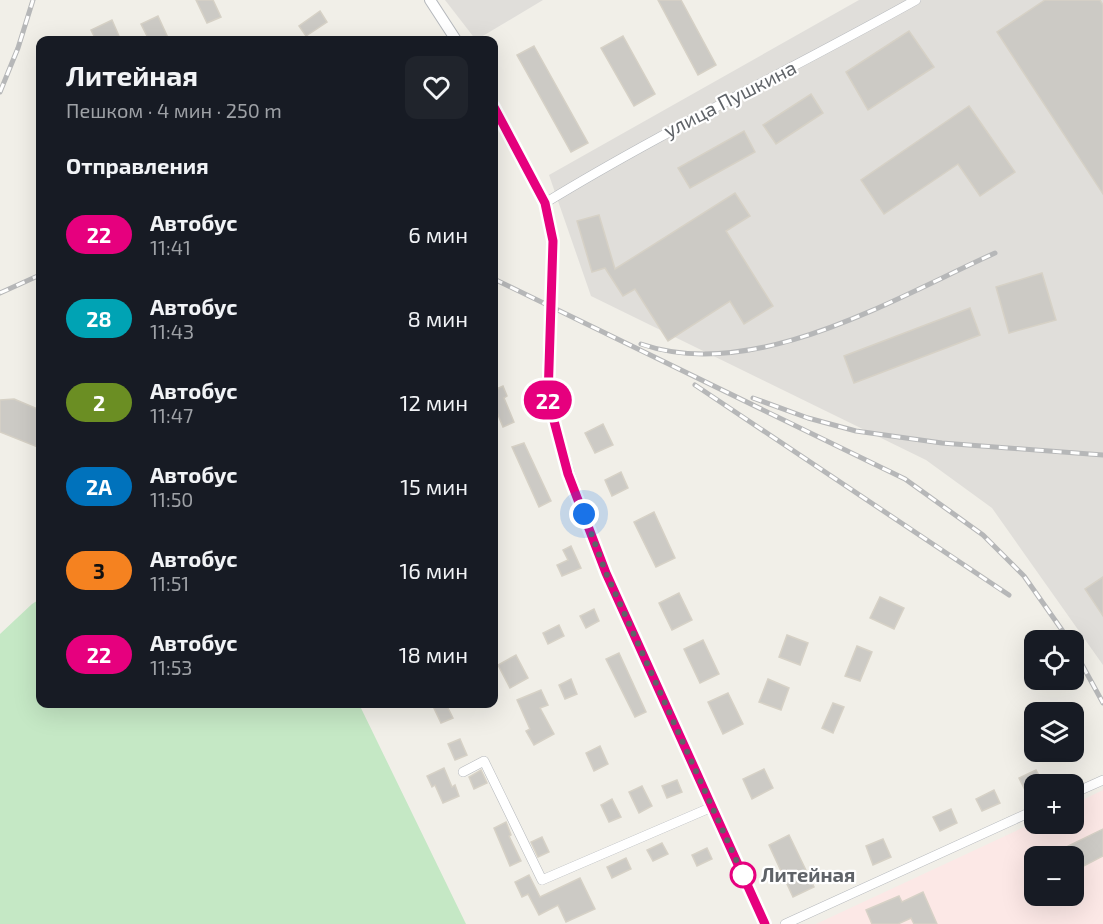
<!DOCTYPE html>
<html lang="ru">
<meta charset="utf-8">
<style>
:root{--surface:#171b24;--page:#20242c;--text:#f1f3f6;--muted:#9ea1a6}
body{margin:0;font-family:"Exo 2",sans-serif;background:var(--page);color:var(--text);height:100vh;display:flex;flex-direction:column;font-size:22px;white-space:nowrap}
*{box-sizing:border-box;margin:0}
p{font-size:20px;color:var(--muted)}
.icon{flex:none;width:33px;height:33px;fill:none;stroke:currentColor;stroke-width:2;stroke-linecap:round;stroke-linejoin:round}
.map{position:relative;flex:1;overflow:hidden}
.panel{position:absolute;left:36px;top:36px;width:462px;height:672px;display:flex;flex-direction:column;background:var(--surface);border-radius:12px;box-shadow:0 6px 24px #0002}
.panel>*{flex:none}
.badge{padding:0 12px;border-radius:20px;font-size:21px;line-height:39px}
.buttons{position:absolute;left:1024px;top:630px;display:grid;gap:12px}
.buttons a{display:grid;place-items:center;width:60px;height:60px;border-radius:12px;background:var(--surface);box-shadow:0 6px 24px #0002;font-size:30px}
.you{position:absolute;width:30px;height:30px;margin:-15px;border:4px solid #fff;border-radius:50%;background:#1a73e8;box-shadow:0 0 0 9px #1a73e833}
.map>.badge{position:absolute;translate:-50% -50%;box-shadow:0 0 0 3px #fff}
h2{padding:0 30px;font-size:22px;line-height:54px}
.round{display:grid;place-items:center;flex:none;width:63px;height:63px;border-radius:12px;background:var(--page)}
.summary{display:flex;align-items:center;justify-content:space-between;height:102px;padding:0 30px}
h1{font-size:28px;font-weight:700;line-height:45px}
ul{padding:0;list-style:none}
li{display:flex;align-items:center;gap:18px;height:84px;padding:0 30px}
li div{flex:1}
li b{display:block;font-size:22px}
li em{font-style:normal}
li .badge{min-width:66px;font-weight:700;text-align:center}
.map>svg:first-child{display:block}
.industrial{fill:#e0deda}
.medical{fill:#fce8e6;fill-rule:evenodd}
.green{fill:#c5e8c5}
.building{fill:#cccac5;stroke:#d6d1c6;stroke-width:1.5}
.lines{fill:none;stroke-linecap:round;stroke-linejoin:round}
.minor-casing{stroke:#b5b8bc;stroke-width:10}
.tertiary-casing{stroke:#b5b8bc;stroke-width:12}
.minor{stroke:#fff;stroke-width:9}
.tertiary{stroke:#fff;stroke-width:10}
.rail-casing{stroke:#b6b7b8;stroke-width:5}
.rail{stroke:#fff;stroke-width:3;stroke-dasharray:9;stroke-linecap:butt}
.line-casing{stroke:#fff;stroke-width:14}
.line{stroke:#e6007e;stroke-width:9}
.walk{stroke:#5f6368;stroke-width:6;stroke-dasharray:0 10.8}
.stop-dot{fill:#fff;stroke:#e6007e;stroke-width:3}
.labels{text-anchor:middle;stroke-width:4.5;stroke-linejoin:round;paint-order:stroke}
.street-label{font-size:20px;fill:#5f6368;stroke:#fff}
.stop-label{font-size:20px;font-weight:bold;fill:#5f6368;stroke:#fff;text-anchor:start}
</style>
<div class="map">
<svg width="1103" height="924" viewBox="0 0 1103 924">
<rect width="100%" height="100%" fill="#f1efe8"/>
<g class="industrial">
<path d="M445,0h98l-67,40z"/>
<path d="M859,0h244v665l-111,-157 -66,-48 -335,-164 -42,-121z"/>
</g>
<path class="medical" d="M1103,790v134h-287l219,-102 39,2v-20zM1035,856h39v40h-39z"/>
<path class="green" d="M40,599v105h319l107,220h-466v-290l32,-30z"/>
<g class="building">
<path d="M196,0h17l8,17 -14,6z"/>
<path d="M658,0h23l35,65 -18,10z"/>
<path d="M1045,0h55l3,5v189l-106,-162z"/>
<path d="M320,11l7,11 -21,14 -7,-10z"/>
<path d="M158,16l11,24h-20l-8,-16z"/>
<path d="M112,20l7,16 -10,4h-13l-5,-10z"/>
<path d="M909,31l25,36 -66,43 -22,-38z"/>
<path d="M623,36l32,58 -21,12 -33,-58z"/>
<path d="M534,46l54,97 -17,9 -54,-97z"/>
<path d="M811,94l12,19 -47,31 -13,-19z"/>
<path d="M969,106l46,66 -35,24 -22,-32 -74,50 -23,-34z"/>
<path d="M744,131l11,21 -65,36 -12,-20z"/>
<path d="M735,193l15,23 -24,15 47,75 -29,18 -14,-23 -62,40 -33,-52 -12,7 -18,-28 -13,4 -15,-51 22,-6 16,54z"/>
<path d="M1042,273l14,47 -47,13 -13,-46z"/>
<path d="M970,308l10,27 -126,48 -10,-27z"/>
<path d="M503,386l4,10 -3,2 10,24 -11,5 -9,-22v-15z"/>
<path d="M14,399l26,11v38l-40,-16v-32z"/>
<path d="M603,424l10,21 -18,8 -10,-20z"/>
<path d="M524,443l27,58 -12,6 -27,-60z"/>
<path d="M621,472l7,16 -16,8 -7,-16z"/>
<path d="M654,512l21,46 -19,9 -22,-45z"/>
<path d="M571,546l10,22 -19,8 -5,-11 11,-5 -5,-10z"/>
<path d="M1103,577v39l-18,-27z"/>
<path d="M679,593l13,27 -20,10 -13,-27z"/>
<path d="M880,597l24,11 -10,21 -24,-11z"/>
<path d="M594,609l5,12 -13,7 -6,-12z"/>
<path d="M559,625l5,11 -16,8 -5,-11z"/>
<path d="M787,635l21,8 -8,22 -21,-8z"/>
<path d="M703,640l16,34 -19,9 -16,-34z"/>
<path d="M857,646l15,6 -12,29 -15,-5z"/>
<path d="M619,653l27,59 -11,5 -29,-58z"/>
<path d="M516,655l12,23 -18,10 -12,-23z"/>
<path d="M571,679l6,15 -12,5 -6,-14z"/>
<path d="M768,679l21,9 -8,22 -22,-8z"/>
<path d="M541,690l7,15 -8,3 14,26 -20,11 -8,-14 4,-2 -13,-29z"/>
<path d="M728,693l15,31 -20,10 -15,-32z"/>
<path d="M833,703l11,4 -11,26 -11,-5z"/>
<path d="M432,704h14l7,14 -12,5z"/>
<path d="M460,739l7,16 -12,5 -7,-16z"/>
<path d="M600,746l8,18 -14,7 -8,-18z"/>
<path d="M444,768l8,19 3,-2 4,11 -16,7 -8,-18 -3,2 -5,-11z"/>
<path d="M764,769l9,19 -21,11 -9,-20z"/>
<path d="M481,770l6,13 -13,6 -5,-12z"/>
<path d="M1036,770l8,14h-9v4l-9,4 -7,-14z"/>
<path d="M677,780l5,12 -15,6 -5,-12z"/>
<path d="M642,786l10,20 -13,7 -10,-21z"/>
<path d="M994,790l6,13 -18,8 -6,-12z"/>
<path d="M612,799l9,18 -12,5 -8,-17z"/>
<path d="M951,809l6,14 -17,8 -7,-14z"/>
<path d="M506,822l5,13 -2,1 12,25 -11,5 -16,-38z"/>
<path d="M1103,829v27l-29,15v-15h-26z"/>
<path d="M789,835l25,52 -21,10 -24,-52z"/>
<path d="M542,837l7,15 -11,5 -7,-15z"/>
<path d="M883,839l8,18 -18,8 -7,-19z"/>
<path d="M662,843l6,11 -15,7 -6,-11z"/>
<path d="M707,848l5,11 -15,7 -5,-11z"/>
<path d="M626,858l5,11 -19,9 -5,-11z"/>
<path d="M529,875l11,22 40,-19 15,31 -29,13 -8,-17 -19,10 -11,-21 -6,3 -7,-15z"/>
<path d="M923,892l14,32h-23l-3,-6 -13,6h-26l-6,-14 33,-14 3,6z"/>
</g>
<g class="lines">
<defs>
<g id="minor">
<path d="M545,203c121,-74 248,-134 371,-203"/>
<path d="M463,772l21,-11 58,119 170,-73"/>
<path d="M1074,793l29,-13"/>
<path d="M785,924l250,-114"/>
</g>
<g id="tertiary">
<path d="M430,0l26,40"/>
<path d="M494,107l51,96 8,38 -6,156 22,77 37,99 159,351"/>
</g>
</defs>
<use href="#minor" class="minor-casing"/>
<use href="#tertiary" class="tertiary-casing"/>
<use href="#minor" class="minor"/>
<use href="#tertiary" class="tertiary"/>
<defs>
<g id="rail">
<path d="M0,92l18,-44 15,-48"/>
<path d="M494,279l411,200 78,56 41,41 45,64"/>
<path d="M0,293l40,-18"/>
<path d="M641,344c113,39 252,-45 354,-91"/>
<path d="M695,385l314,210"/>
<path d="M753,398l55,20 48,13 86,12 161,12"/>
<path d="M1074,650l29,53"/>
</g>
</defs>
<use href="#rail" class="rail-casing"/>
<use href="#rail" class="rail"/>
</g>
<g class="lines">
<defs>
<path id="line" d="M494,107l51,96 8,38 -5,157 20,76 38,99 159,351"/>
</defs>
<use href="#line" class="line-casing"/>
<use href="#line" class="line"/>
<path class="walk" d="M584,514l22,59 137,302"/>
</g>
<circle class="stop-dot" cx="743" cy="875" r="12"/>
<g class="labels">
<g class="street-label">
<text transform="translate(730 99) rotate(-27)" y="7">улица Пушкина</text>
</g>
<g class="stop-label">
<text x="761" y="882">Литейная</text>
</g>
</g>
</svg>
<div class="buttons">
<a><svg class="icon" aria-label="locate" viewBox="0 0 24 24"><circle cx="12" cy="12" r="6"/><path d="M12 2v4M12 18v4M2 12h4M18 12h4"/></svg></a>
<a><svg class="icon" aria-label="layers" viewBox="0 0 24 24"><path d="M12 4l9 5-9 5-9-5zM3 14l9 5 9-5"/></svg></a>
<a>+</a>
<a>−</a>
</div>
<div class="you" style="left:584px;top:514px"></div>
<b class="badge" style="left:548px;top:400px;background:#e6007e;color:#fff">22</b>
<section class="panel">
<div class="summary"><div><h1>Литейная</h1><p>Пешком · 4 мин · 250 m</p></div><a class="round"><svg class="icon" aria-label="heart" viewBox="0 0 24 24"><path d="M12 20l-8-8c-3-5 5-10 8-4 3-6 11-1 8 4z"/></svg></a></div>
<h2>Отправления</h2>
<ul>
<li><span class="badge" style="background:#e6007e;color:#fff">22</span><div><b>Автобус</b><p>11:41</p></div><em>6 мин</em></li>
<li><span class="badge" style="background:#00a3b4;color:#fff">28</span><div><b>Автобус</b><p>11:43</p></div><em>8 мин</em></li>
<li><span class="badge" style="background:#6b8e23;color:#fff">2</span><div><b>Автобус</b><p>11:47</p></div><em>12 мин</em></li>
<li><span class="badge" style="background:#0072bc;color:#fff">2А</span><div><b>Автобус</b><p>11:50</p></div><em>15 мин</em></li>
<li><span class="badge" style="background:#f58220;color:#111">3</span><div><b>Автобус</b><p>11:51</p></div><em>16 мин</em></li>
<li><span class="badge" style="background:#e6007e;color:#fff">22</span><div><b>Автобус</b><p>11:53</p></div><em>18 мин</em></li>
</ul>
</section>
</div>
